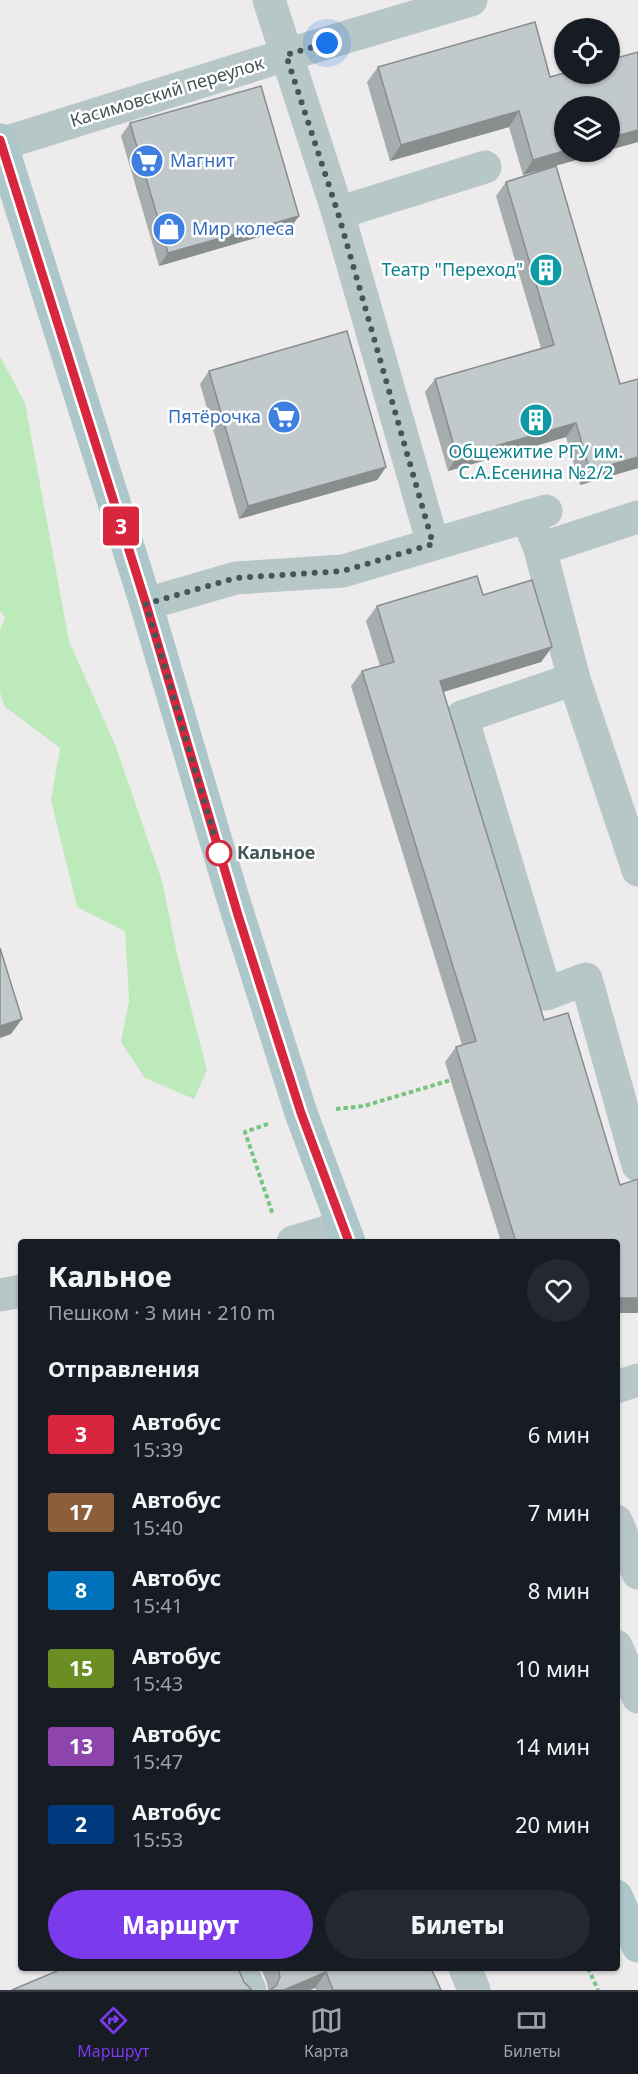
<!DOCTYPE html>
<html lang="ru">
<meta charset="utf-8">
<style>
:root{--surface:#171b24;--page:#242831;--text:#f1f3f6;--muted:#9ea1a6;--line:#363941;--accent:#7c3aed}
body{margin:0;font-family:"Noto Sans",sans-serif;background:var(--page);color:var(--text);height:100vh;display:flex;flex-direction:column;font-size:22px;white-space:nowrap}
*{box-sizing:border-box;margin:0}
p{font-size:20px;color:var(--muted)}
.icon{flex:none;width:33px;height:33px;fill:none;stroke:currentColor;stroke-width:2;stroke-linecap:round;stroke-linejoin:round}
.map{position:relative;flex:1;overflow:hidden}
.sheet{position:absolute;left:18px;top:1239px;width:602px;height:732px;display:flex;flex-direction:column;background:var(--surface);border-radius:6px;box-shadow:0 2px 4px #0004}
.sheet>*{flex:none}
.badge{padding:0 12px;border-radius:4px;font-size:21px;line-height:39px}
.fabs{position:absolute;left:554px;top:18px;display:grid;gap:12px}
.fabs a{display:grid;place-items:center;width:66px;height:66px;border-radius:50%;background:var(--surface);box-shadow:0 2px 4px #0004;font-size:30px}
.you{position:absolute;width:30px;height:30px;margin:-15px;border:4px solid #fff;border-radius:50%;background:#1a73e8;box-shadow:0 0 0 9px #1a73e833}
.map>.badge{position:absolute;translate:-50% -50%;box-shadow:0 0 0 3px #fff}
h2{padding:0 30px;font-size:22px;line-height:54px}
.round{display:grid;place-items:center;flex:none;width:63px;height:63px;border-radius:32px;background:var(--page)}
.headline{display:flex;align-items:center;justify-content:space-between;height:102px;padding:0 30px}
h1{font-size:28px;font-weight:800;line-height:45px}
.button{display:flex;gap:12px;margin-top:auto;padding:12px 30px}
.button a{flex:1;height:69px;border-radius:36px;background:var(--accent);color:#fff;font-size:24px;font-weight:800;line-height:69px;text-align:center}
.button a+a{background:var(--page);color:var(--text)}
ul{padding:0;list-style:none}
li{display:flex;align-items:center;gap:18px;height:78px;padding:0 30px}
li div{flex:1}
li b{display:block;font-size:22px}
li em{font-style:normal}
li .badge{min-width:66px;font-weight:700;text-align:center}
.tab-bar{display:flex;justify-content:space-around;align-items:center;height:84px;border-top:2px solid var(--line);background:var(--surface);font-size:16px;color:var(--muted)}
.tab-bar a{display:grid;justify-items:center;gap:3px}
.tab-bar .current{color:var(--accent)}
.map>svg:first-child{display:block}
.green{fill:#bceabb}
.lines{fill:none;stroke-linecap:round;stroke-linejoin:round}
.path{stroke:#76c57f;stroke-width:4;stroke-dasharray:4.5 3;stroke-linecap:butt}
.minor{stroke:#b7c6c7;stroke-width:33}
.major{stroke:#acc6c9;stroke-width:33}
.wall{fill:#a7adaf}
.shaded-wall{fill:#888d8e}
.building{fill:#c2c9cb;stroke:#888d8e;stroke-width:1.5}
.line-casing{stroke:#fff;stroke-width:14}
.line{stroke:#d7263d;stroke-width:9}
.walk{stroke:#455657;stroke-width:6;stroke-dasharray:0 10.8}
.stop-dot{fill:#fff;stroke:#d7263d;stroke-width:3}
.labels{text-anchor:middle;stroke-width:5;stroke-linejoin:round;paint-order:stroke}
.street-label{font-size:18px;fill:#455657;stroke:#fff}
.shop-label{font-size:18px;fill:#366cbe;stroke:#fff;text-anchor:start}
.culture-label{font-size:18px;fill:#0d838f;stroke:#fff;text-anchor:end}
.stop-label{font-size:18px;font-weight:bold;fill:#455657;stroke:#fff;text-anchor:start}
</style>
<div class="map">
<svg width="638" height="1990" viewBox="0 0 638 1990">
<rect width="100%" height="100%" fill="#eeebec"/>
<path class="green" d="M0,356l25,47 44,238 47,106 46,134 16,77 29,112 -13,29 -49,-21 -24,-36 8,-41 -4,-70 -48,-24 -26,-107 9,-52 -56,-42 -4,-14v-62l5,-12 -5,-8z"/>
<g class="lines">
<g class="path">
<path d="M336,1109l28,-3 87,-26"/>
<path d="M268,1124l-23,8 28,83"/>
<path d="M588,1968l10,22"/>
</g>
<g class="minor">
<path d="M269,0l69,213"/>
<path d="M1,144l285,-89 185,-55"/>
<path d="M527,516l13,33 34,130 -112,38 84,277 40,-15 52,186"/>
<path d="M433,544l-95,-331 147,-46"/>
<path d="M540,549l98,-32"/>
<path d="M146,604l90,-26 107,-7 203,-60"/>
<path d="M574,679l64,191"/>
<path d="M293,1242l50,-15"/>
<path d="M0,1295l21,-4"/>
<path d="M616,1387l22,-7"/>
<path d="M616,1521l22,52"/>
<path d="M616,1646l22,51"/>
<path d="M240,1968l10,22"/>
<path d="M465,1968l9,22"/>
</g>
<g class="major">
<path d="M0,140l146,464 85,288 70,221 48,129"/>
<path d="M616,1896l22,50"/>
</g>
</g>
<g class="wall">
<path d="M638,52v90l-29,8v-44l-45,46h40l-81,23 -14,-48 -119,34 -23,-79 11,-15 172,10z"/>
<path d="M130,123l169,93 -9,12 -131,38 -38,-130z"/>
<path d="M506,182l114,202 18,-5v89l-58,17 -14,-48 -118,34 -23,-79 10,-13 106,-31 -45,-152z"/>
<path d="M209,371l177,96 -9,13 -138,39 -39,-135z"/>
<path d="M477,576l6,19 49,-15 20,67 -11,15 -98,30 101,328 24,-7 52,172 18,-6v134h-22v-71h-115l-56,-180 11,-15 6,-2 -111,-359 11,-15 18,-5 -14,-45 11,-15z"/>
<path d="M261,1968h170l10,22h-125l-1,-2 -5,2h-42l-1,-7z"/>
</g>
<g class="shaded-wall">
<path d="M519,111l-10,16 -119,34 11,-16z"/>
<path d="M638,130v12l-29,8v-12z"/>
<path d="M564,151l40,1 -81,23 10,-15z"/>
<path d="M299,216l-9,12 -131,38 9,-13z"/>
<path d="M576,423l-10,14 -118,34 9,-14z"/>
<path d="M638,457v11l-58,17 10,-14z"/>
<path d="M386,467l-9,13 -138,39 9,-13z"/>
<path d="M552,647l-11,15 -111,34 10,-15z"/>
<path d="M22,1019l-11,15 -11,4v-12z"/>
<rect x="616" y="1298" width="22" height="15"/>
<path d="M326,1972l-11,16 -5,2h-26z"/>
</g>
<g class="building">
<path d="M535,22l15,55 14,-4 45,1v-14l29,-8v78l-29,8v-32h-45v45l-31,9 -14,-49 -118,34 -23,-78z"/>
<path d="M261,86l38,130 -131,37 -38,-130z"/>
<path d="M556,166l64,218 18,-5v78l-48,14 -14,-48 -119,34 -22,-78 119,-34 -48,-163z"/>
<path d="M347,331l39,136 -138,39 -39,-135z"/>
<path d="M477,576l6,19 49,-15 20,67 -112,34 104,339 24,-7 52,172 18,-6v119h-22v-56h-100l-60,-195 20,-6 -114,-370 32,-9 -17,-56z"/>
<path d="M0,948l22,71 -22,7z"/>
<path d="M64,1968h174l6,14 8,8h-240z"/>
<path d="M278,1968h153l10,22h-108l-7,-18 -42,18h-14l6,-4 4,-9z"/>
</g>
<g class="lines">
<defs>
<path id="line" d="M0,140l146,464 92,311 63,198 48,129"/>
</defs>
<use href="#line" class="line-casing"/>
<use href="#line" class="line"/>
<path class="walk" d="M219,853l2,5 -75,-254 90,-26 107,-7 90,-27 -95,-331 -52,-158 41,-12"/>
</g>
<defs>
<symbol id="supermarket-disc" viewBox="-11 -11 22 22"><circle r="9.5" fill="#3f7fe0" stroke="#fff"/><path d="M-6-5.5h2.5l.6 2H6L4.5 2H-2.5L-4.4-4H-6ZM-1.5 3.2a1.3 1.3 0 1 0 .1 0ZM3 3.2a1.3 1.3 0 1 0 .1 0Z" fill="#fff"/></symbol>
<symbol id="shop-disc" viewBox="-11 -11 22 22"><circle r="9.5" fill="#3f7fe0" stroke="#fff"/><path d="M-5-2.5h2.3a2.7 3.5 0 0 1 5.4 0H5L5.5 6h-11ZM-1.5-2.5h3a1.5 2.3 0 0 0-3 0Z" fill="#fff"/></symbol>
<symbol id="building-disc" viewBox="-11 -11 22 22"><circle r="9.5" fill="#0f9aa8" stroke="#fff"/><path d="M-4-6H4V6H1V3H-1V6H-4ZM-2.5-4.3h1.7v1.8h-1.7ZM.8-4.3h1.7v1.8H.8ZM-2.5-1h1.7V.8h-1.7ZM.8-1h1.7V.8H.8Z" fill="#fff"/></symbol>
</defs>
<g fill-rule="evenodd">
<use href="#supermarket-disc" x="128" y="142" width="38" height="38"/>
<use href="#shop-disc" x="150" y="210" width="38" height="38"/>
<use href="#building-disc" x="527" y="251" width="38" height="38"/>
<use href="#supermarket-disc" x="265" y="398" width="38" height="38"/>
<use href="#building-disc" x="517" y="401" width="38" height="38"/>
</g>
<circle class="stop-dot" cx="219" cy="853" r="12"/>
<g class="labels">
<g class="street-label">
<text transform="translate(167 92) rotate(-17)" y="6">Касимовский переулок</text>
</g>
<g class="shop-label">
<text x="170" y="167">Магнит</text>
<text x="192" y="235">Мир колеса</text>
<text x="261" y="423" text-anchor="end">Пятёрочка</text>
</g>
<g class="culture-label">
<text x="523" y="276">Театр "Переход"</text>
<text x="536" y="458" text-anchor="middle">Общежитие РГУ им.<tspan x="536" dy="21">С.А.Есенина №2/2</tspan></text>
</g>
<g class="stop-label">
<text x="237" y="859">Кальное</text>
</g>
</g>
</svg>
<div class="fabs">
<a><svg class="icon" aria-label="locate" viewBox="0 0 24 24"><circle cx="12" cy="12" r="6"/><path d="M12 2v4M12 18v4M2 12h4M18 12h4"/></svg></a>
<a><svg class="icon" aria-label="layers" viewBox="0 0 24 24"><path d="M12 4l9 5-9 5-9-5zM3 14l9 5 9-5"/></svg></a>
</div>
<div class="you" style="left:327px;top:43px"></div>
<b class="badge" style="left:121px;top:526px;background:#d7263d;color:#fff">3</b>
<section class="sheet">
<div class="headline"><div><h1>Кальное</h1><p>Пешком · 3 мин · 210 m</p></div><a class="round"><svg class="icon" aria-label="heart" viewBox="0 0 24 24"><path d="M12 20l-8-8c-3-5 5-10 8-4 3-6 11-1 8 4z"/></svg></a></div>
<h2>Отправления</h2>
<ul>
<li><span class="badge" style="background:#d7263d;color:#fff">3</span><div><b>Автобус</b><p>15:39</p></div><em>6 мин</em></li>
<li><span class="badge" style="background:#8b5e3c;color:#fff">17</span><div><b>Автобус</b><p>15:40</p></div><em>7 мин</em></li>
<li><span class="badge" style="background:#0072bc;color:#fff">8</span><div><b>Автобус</b><p>15:41</p></div><em>8 мин</em></li>
<li><span class="badge" style="background:#6b8e23;color:#fff">15</span><div><b>Автобус</b><p>15:43</p></div><em>10 мин</em></li>
<li><span class="badge" style="background:#8e44ad;color:#fff">13</span><div><b>Автобус</b><p>15:47</p></div><em>14 мин</em></li>
<li><span class="badge" style="background:#003b80;color:#fff">2</span><div><b>Автобус</b><p>15:53</p></div><em>20 мин</em></li>
</ul>
<div class="button"><a>Маршрут</a><a>Билеты</a></div>
</section>
</div>
<nav class="tab-bar">
<a class="current"><svg class="icon" aria-label="directions" viewBox="0 0 24 24"><path d="M12 3l9 9-9 9-9-9zM9 14v-3h6M13 9l2 2-2 2"/></svg>Маршрут</a>
<a><svg class="icon" aria-label="map" viewBox="0 0 24 24"><path d="M3 6l6-2 6 2 6-2v14l-6 2-6-2-6 2zM9 4v14M15 6v14"/></svg>Карта</a>
<a><svg class="icon" aria-label="tickets" viewBox="0 0 24 24"><path d="M3 7h18v10H3zM15 7v10"/></svg>Билеты</a>
</nav>
